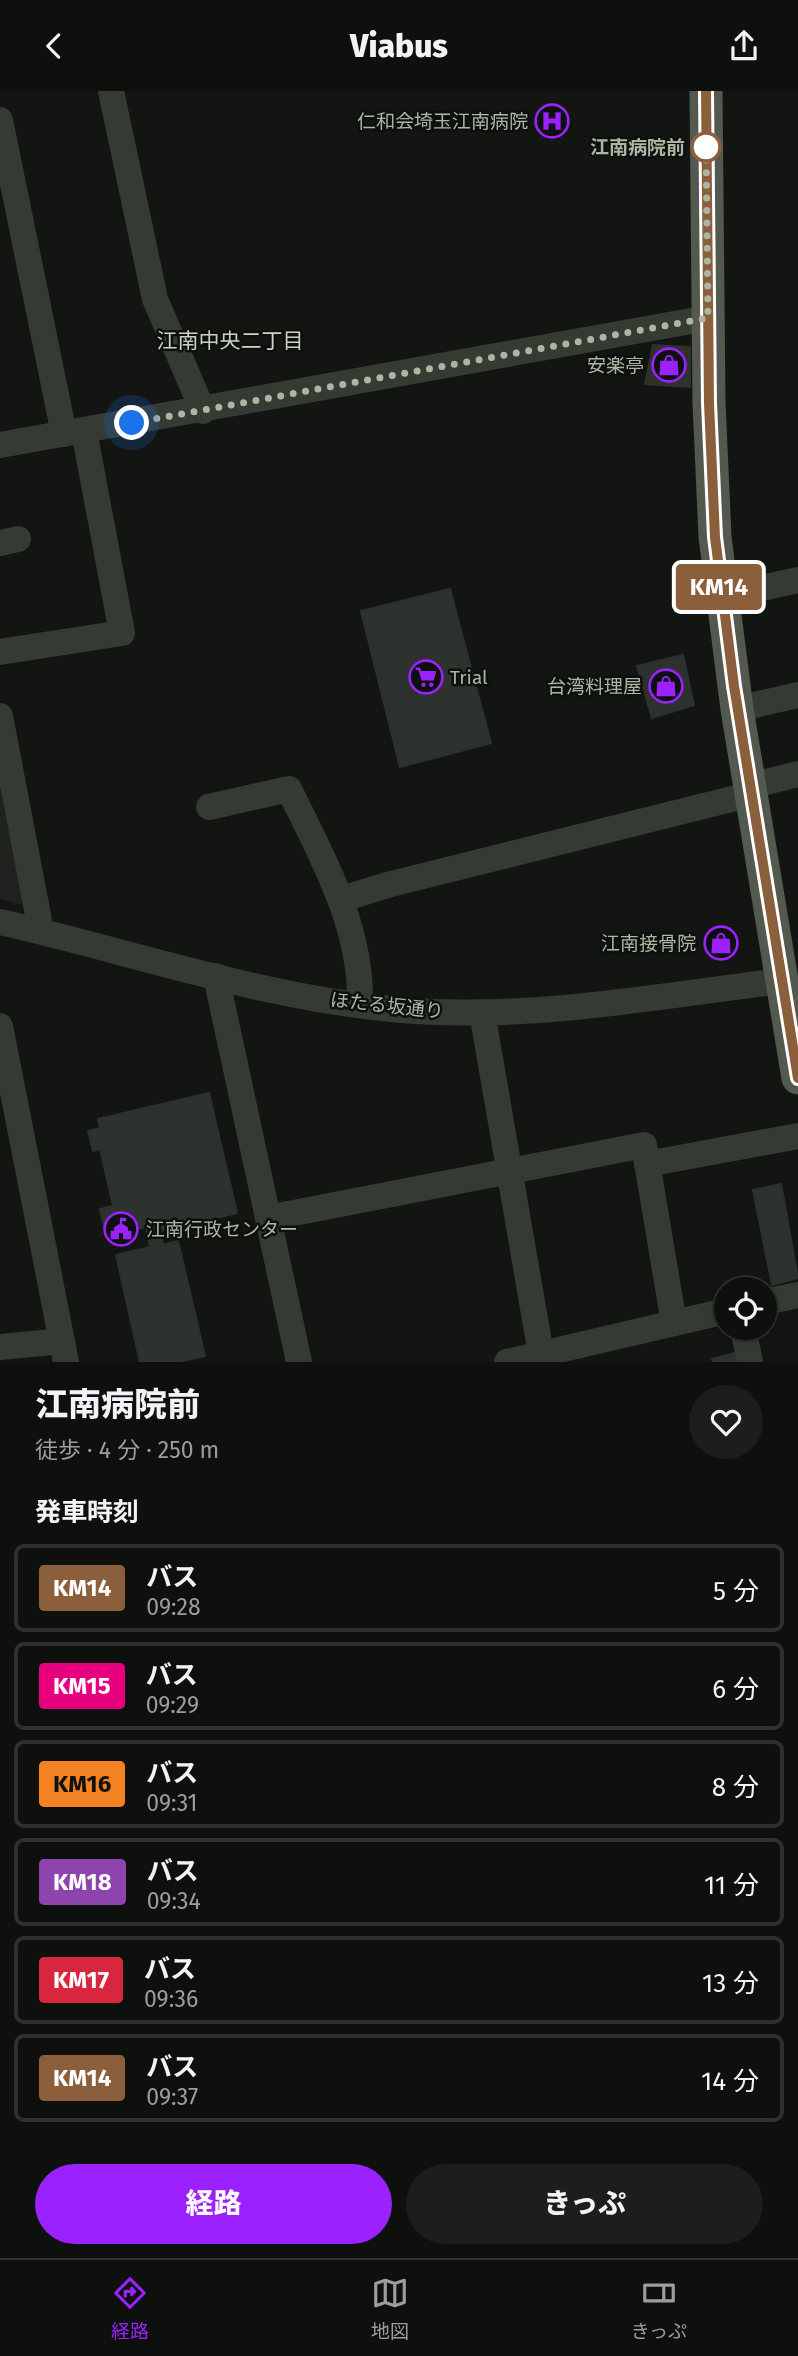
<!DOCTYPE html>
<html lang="ja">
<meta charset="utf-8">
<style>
:root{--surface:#0e100e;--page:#1c1e1c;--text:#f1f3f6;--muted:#9b9d9e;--line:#2e302e;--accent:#9b21ff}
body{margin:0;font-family:"Fira Sans","Noto Sans JP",sans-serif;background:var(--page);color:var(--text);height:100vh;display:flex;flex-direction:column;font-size:26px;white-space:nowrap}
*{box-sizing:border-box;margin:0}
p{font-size:23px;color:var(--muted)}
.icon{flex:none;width:38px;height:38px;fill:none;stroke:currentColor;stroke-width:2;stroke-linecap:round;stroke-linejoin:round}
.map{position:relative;height:1271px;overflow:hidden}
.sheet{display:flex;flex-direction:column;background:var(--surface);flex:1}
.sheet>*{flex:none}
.badge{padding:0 14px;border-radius:5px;font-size:24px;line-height:46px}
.tools{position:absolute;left:714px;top:1186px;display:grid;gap:14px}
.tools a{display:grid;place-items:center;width:63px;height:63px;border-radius:50%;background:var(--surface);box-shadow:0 2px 5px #0004,0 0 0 2px var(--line);font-size:35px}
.you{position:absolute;width:35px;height:35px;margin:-18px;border:5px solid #fff;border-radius:50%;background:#1a73e8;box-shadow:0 0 0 10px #1a73e833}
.map>.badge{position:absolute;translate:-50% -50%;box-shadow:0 0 0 4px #fff}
h2{padding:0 35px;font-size:26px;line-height:63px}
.round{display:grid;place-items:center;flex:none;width:74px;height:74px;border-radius:37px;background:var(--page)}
.summary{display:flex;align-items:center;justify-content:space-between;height:119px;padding:0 35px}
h1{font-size:33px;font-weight:800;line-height:52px}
.primary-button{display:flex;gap:14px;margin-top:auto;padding:14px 35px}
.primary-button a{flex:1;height:80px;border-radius:42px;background:var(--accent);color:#fff;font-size:28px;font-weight:800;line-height:80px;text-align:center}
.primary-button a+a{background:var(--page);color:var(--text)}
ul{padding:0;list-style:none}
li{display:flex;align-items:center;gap:21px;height:88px;margin:0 14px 10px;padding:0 21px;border:4px solid var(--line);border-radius:10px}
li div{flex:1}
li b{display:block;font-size:26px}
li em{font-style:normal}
li .badge{min-width:77px;font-weight:700;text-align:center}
header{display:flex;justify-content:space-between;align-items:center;height:91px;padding:0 35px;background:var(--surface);font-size:32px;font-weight:800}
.dock{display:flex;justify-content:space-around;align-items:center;height:98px;border-top:2px solid var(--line);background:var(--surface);font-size:19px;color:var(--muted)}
.dock a{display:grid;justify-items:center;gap:4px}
.dock .current{color:var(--accent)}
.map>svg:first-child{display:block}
.built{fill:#1f221f}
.building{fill:#2e322e;stroke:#2d312d;stroke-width:2}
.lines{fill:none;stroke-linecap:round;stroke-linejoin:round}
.minor{stroke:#353a33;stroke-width:26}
.major{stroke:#53594f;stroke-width:33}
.line-casing{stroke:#fff;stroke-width:16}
.line{stroke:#8b5e3c;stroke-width:10}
.walk{stroke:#abb7a3;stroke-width:7;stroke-dasharray:0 12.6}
.stop-dot{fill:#fff;stroke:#8b5e3c;stroke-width:3.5}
.labels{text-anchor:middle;stroke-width:5;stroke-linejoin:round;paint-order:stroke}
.poi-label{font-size:19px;fill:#abb7a3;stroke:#0e100e;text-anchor:end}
.stop-label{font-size:19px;font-weight:bold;fill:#abb7a3;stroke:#0e100e;text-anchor:end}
.street-label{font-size:19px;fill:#abb7a3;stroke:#0e100e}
.neighbourhood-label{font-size:21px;fill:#cad2c4;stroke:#0e100e}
</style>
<header><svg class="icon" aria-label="back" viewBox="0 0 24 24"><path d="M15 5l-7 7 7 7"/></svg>Viabus<svg class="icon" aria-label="share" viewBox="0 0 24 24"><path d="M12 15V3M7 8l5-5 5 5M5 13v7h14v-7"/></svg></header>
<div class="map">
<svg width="798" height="1271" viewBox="0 0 798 1271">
<rect width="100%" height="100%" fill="#131513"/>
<path class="built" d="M0,667l29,139 -9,7 -20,-5z"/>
<g class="building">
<path d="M653,254l37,2v40l-45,-3z"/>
<path d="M450,498l41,154 -91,24 -39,-156z"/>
<path d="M683,564l11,50 -42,13 -15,-52z"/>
<path d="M730,837l4,22 -22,6 -5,-21z"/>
<path d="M209,1002l28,120 -77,18 3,14 15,-4 27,115 -27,6h-38l-24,-107 34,-8 -4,-20 -40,9 -6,-27 13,-3 -13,-57 -7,2 -5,-20 12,-3 -2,-9z"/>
<path d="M781,1093l17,94 -26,7 -19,-95z"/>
<path d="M739,1261l2,10h-28l-1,-3z"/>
</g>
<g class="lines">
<g class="minor">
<path d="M111,0l44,208 48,112"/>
<path d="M0,29l64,314"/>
<path d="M0,354l708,-127"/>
<path d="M0,452l18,-4"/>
<path d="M720,506l78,-17"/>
<path d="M0,561l122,-19 -38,-202"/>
<path d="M737,618l61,-14"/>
<path d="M0,625l41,215"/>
<path d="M750,695l48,-12"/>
<path d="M209,716l80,-18c33,68 73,137 71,215"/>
<path d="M342,808l49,-15 361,-90"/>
<path d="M0,831c137,31 274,80 416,89 121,8 244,-15 365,-30"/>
<path d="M216,885l83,386"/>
<path d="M482,921l59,342"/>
<path d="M0,935l66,336"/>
<path d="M647,1073l151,-28"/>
<path d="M268,1127l376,-73 30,178"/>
<path d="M765,1211l33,-7"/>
<path d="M743,1237l7,34"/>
<path d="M0,1256l62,-6"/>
<path d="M507,1271l219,-51"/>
</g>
<path class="major" d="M706,0l3,312 6,134 22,172 61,369"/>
</g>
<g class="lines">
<defs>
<path id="line" d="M706,0l3,312 6,134 19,149 64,392"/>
</defs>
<use href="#line" class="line-casing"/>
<use href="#line" class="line"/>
<path class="walk" d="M132,332l576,-105 -2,-176v5"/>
</g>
<defs>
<symbol id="hospital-ring" viewBox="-11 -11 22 22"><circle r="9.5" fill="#0e100e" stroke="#9b21ff" stroke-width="1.5"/><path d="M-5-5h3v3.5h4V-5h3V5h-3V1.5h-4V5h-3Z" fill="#9b21ff"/></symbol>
<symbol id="shop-ring" viewBox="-11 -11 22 22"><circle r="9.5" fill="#0e100e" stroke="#9b21ff" stroke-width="1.5"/><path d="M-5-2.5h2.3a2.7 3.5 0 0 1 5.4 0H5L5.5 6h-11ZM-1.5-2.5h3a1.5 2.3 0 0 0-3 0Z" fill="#9b21ff"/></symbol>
<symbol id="supermarket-ring" viewBox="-11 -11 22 22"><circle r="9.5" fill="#0e100e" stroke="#9b21ff" stroke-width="1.5"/><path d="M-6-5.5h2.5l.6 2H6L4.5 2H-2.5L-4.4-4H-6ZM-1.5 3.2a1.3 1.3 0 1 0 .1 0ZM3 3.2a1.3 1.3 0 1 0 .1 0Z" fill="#9b21ff"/></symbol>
<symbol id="civic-ring" viewBox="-11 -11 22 22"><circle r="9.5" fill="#0e100e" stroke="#9b21ff" stroke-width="1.5"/><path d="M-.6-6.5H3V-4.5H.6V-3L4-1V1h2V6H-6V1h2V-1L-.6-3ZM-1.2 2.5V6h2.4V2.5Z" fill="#9b21ff"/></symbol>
</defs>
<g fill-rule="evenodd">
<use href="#hospital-ring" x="533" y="11" width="38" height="38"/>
<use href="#shop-ring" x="650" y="255" width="38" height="38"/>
<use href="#supermarket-ring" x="407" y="567" width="38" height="38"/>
<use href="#shop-ring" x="647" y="576" width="38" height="38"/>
<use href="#shop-ring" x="702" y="833" width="38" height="38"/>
<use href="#civic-ring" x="102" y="1119" width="38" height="38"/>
</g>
<circle class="stop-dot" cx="706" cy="56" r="14"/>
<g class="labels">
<g class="poi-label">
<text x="528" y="37">仁和会埼玉江南病院</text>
<text x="644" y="281">安楽亭</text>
<text x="450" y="593" text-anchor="start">Trial</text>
<text x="642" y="602">台湾料理屋</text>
<text x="696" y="859">江南接骨院</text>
<text x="146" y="1145" text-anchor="start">江南行政センター</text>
</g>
<g class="stop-label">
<text x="685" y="63">江南病院前</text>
</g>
<g class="street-label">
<text transform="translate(387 914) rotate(6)" y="7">ほたる坂通り</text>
</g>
<g class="neighbourhood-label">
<text x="230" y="257">江南中央二丁目</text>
</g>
</g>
</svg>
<div class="tools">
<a><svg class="icon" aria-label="locate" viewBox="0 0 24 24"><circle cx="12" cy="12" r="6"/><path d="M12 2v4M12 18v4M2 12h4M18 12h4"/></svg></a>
</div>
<div class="you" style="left:132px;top:332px"></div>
<b class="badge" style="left:719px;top:496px;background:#8b5e3c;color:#fff">KM14</b>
</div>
<section class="sheet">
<div class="summary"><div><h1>江南病院前</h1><p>徒歩 · 4 分 · 250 m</p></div><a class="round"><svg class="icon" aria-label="heart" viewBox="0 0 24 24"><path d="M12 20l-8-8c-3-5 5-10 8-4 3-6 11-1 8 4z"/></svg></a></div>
<h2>発車時刻</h2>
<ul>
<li><span class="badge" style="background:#8b5e3c;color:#fff">KM14</span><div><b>バス</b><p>09:28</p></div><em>5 分</em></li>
<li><span class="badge" style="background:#e6007e;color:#fff">KM15</span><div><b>バス</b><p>09:29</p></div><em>6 分</em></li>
<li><span class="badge" style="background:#f58220;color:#111">KM16</span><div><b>バス</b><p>09:31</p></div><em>8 分</em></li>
<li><span class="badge" style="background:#8e44ad;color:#fff">KM18</span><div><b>バス</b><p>09:34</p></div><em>11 分</em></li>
<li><span class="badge" style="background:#d7263d;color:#fff">KM17</span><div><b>バス</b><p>09:36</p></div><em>13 分</em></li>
<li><span class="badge" style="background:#8b5e3c;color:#fff">KM14</span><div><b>バス</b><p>09:37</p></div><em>14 分</em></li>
</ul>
<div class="primary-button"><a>経路</a><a>きっぷ</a></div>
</section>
<nav class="dock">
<a class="current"><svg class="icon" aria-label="directions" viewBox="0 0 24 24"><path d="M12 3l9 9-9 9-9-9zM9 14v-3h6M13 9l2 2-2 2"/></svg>経路</a>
<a><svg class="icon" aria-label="map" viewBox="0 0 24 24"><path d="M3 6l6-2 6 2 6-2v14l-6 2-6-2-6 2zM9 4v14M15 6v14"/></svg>地図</a>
<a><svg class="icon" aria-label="tickets" viewBox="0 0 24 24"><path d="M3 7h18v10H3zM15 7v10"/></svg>きっぷ</a>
</nav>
